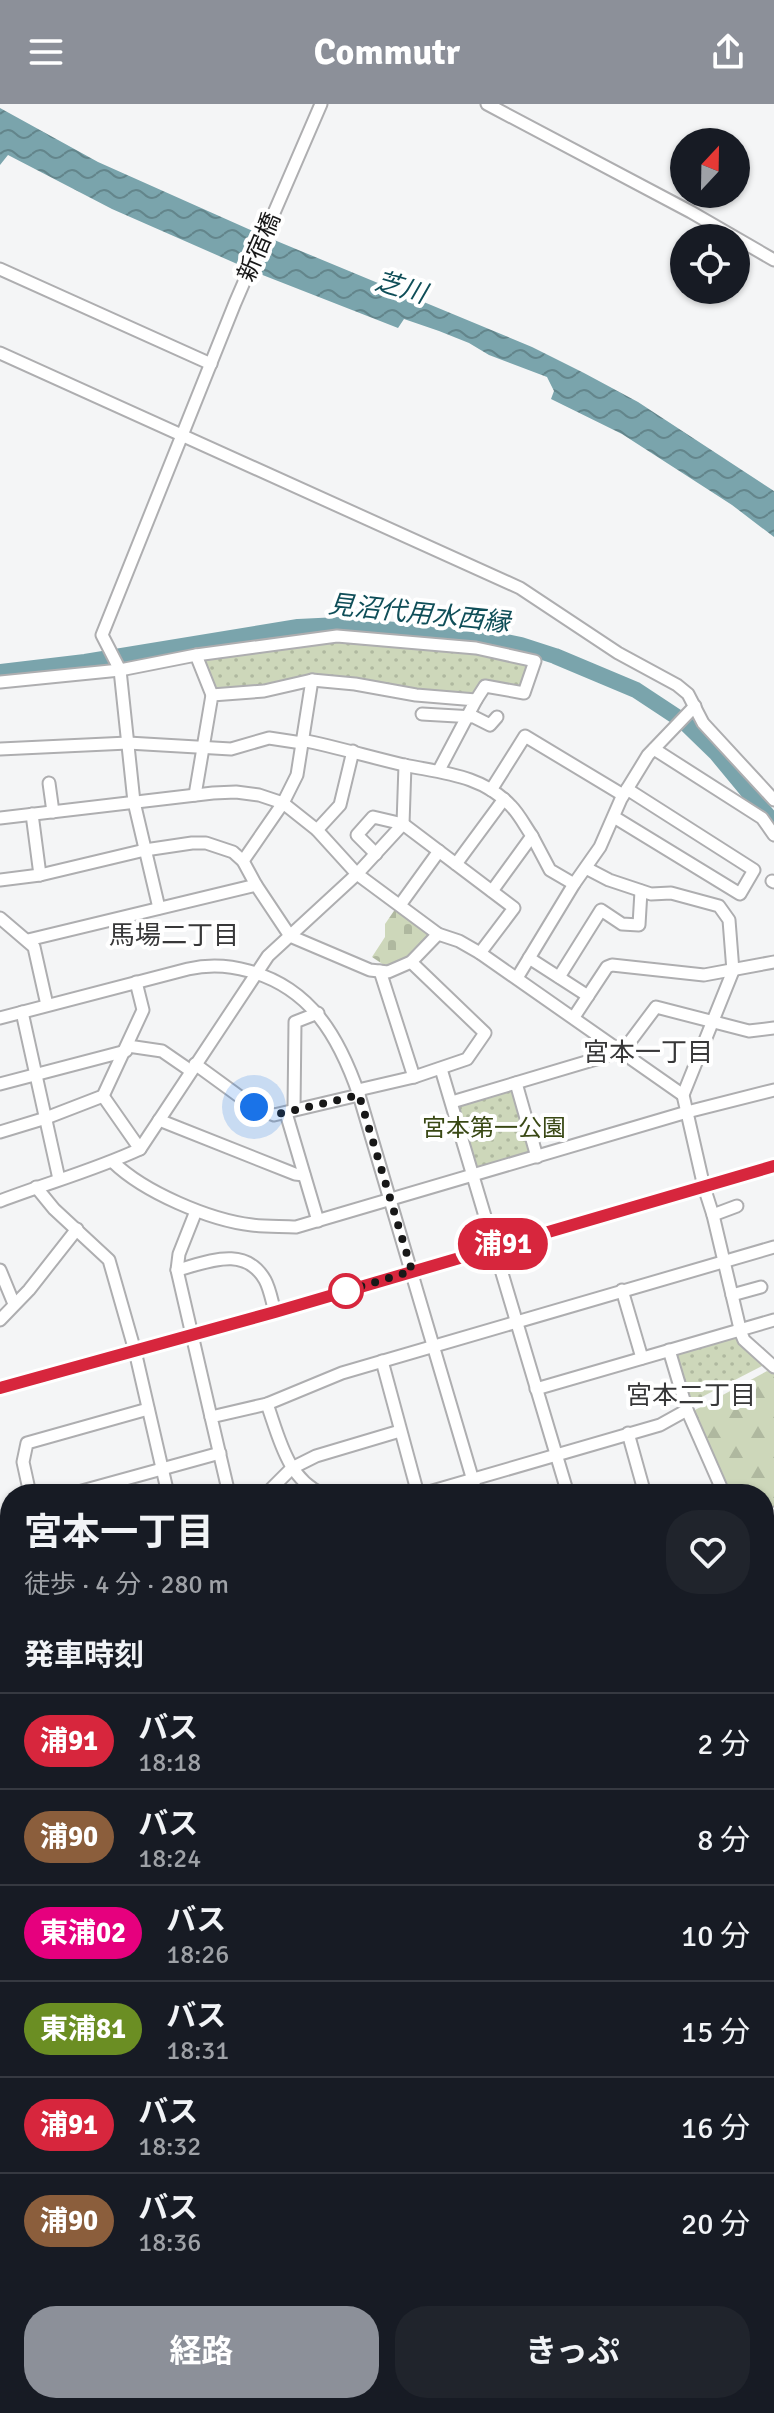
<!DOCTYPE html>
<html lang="ja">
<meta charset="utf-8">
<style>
:root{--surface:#171b24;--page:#20242c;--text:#f1f3f6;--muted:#9ea1a6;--line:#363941;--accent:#8c9099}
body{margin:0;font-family:Signika,"Noto Sans JP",sans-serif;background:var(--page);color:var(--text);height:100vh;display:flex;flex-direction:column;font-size:30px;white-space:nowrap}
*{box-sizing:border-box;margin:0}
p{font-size:26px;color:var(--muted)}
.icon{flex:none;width:44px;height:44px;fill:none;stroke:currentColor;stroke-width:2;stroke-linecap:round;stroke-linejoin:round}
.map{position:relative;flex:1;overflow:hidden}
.side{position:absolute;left:0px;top:1380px;width:774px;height:930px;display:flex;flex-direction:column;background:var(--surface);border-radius:32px 32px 0 0;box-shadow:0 2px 6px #0004}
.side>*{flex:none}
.badge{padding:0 16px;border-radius:26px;font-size:28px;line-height:52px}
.needle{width:52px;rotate:22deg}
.controls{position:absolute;left:670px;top:24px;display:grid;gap:16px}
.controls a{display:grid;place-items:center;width:80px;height:80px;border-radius:50%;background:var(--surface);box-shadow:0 2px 6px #0004;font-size:40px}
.you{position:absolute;width:40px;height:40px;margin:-20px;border:6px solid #fff;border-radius:50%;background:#1a73e8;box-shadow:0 0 0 12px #1a73e833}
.map>.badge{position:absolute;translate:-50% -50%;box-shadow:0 0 0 4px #fff}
h2{padding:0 24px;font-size:30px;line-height:72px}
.round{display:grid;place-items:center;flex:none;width:84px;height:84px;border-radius:32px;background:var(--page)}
.head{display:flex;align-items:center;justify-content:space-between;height:136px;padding:0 24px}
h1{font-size:38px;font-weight:700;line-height:60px}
.button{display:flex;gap:16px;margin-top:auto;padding:16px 24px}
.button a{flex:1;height:92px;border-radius:32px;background:var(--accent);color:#fff;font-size:32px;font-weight:700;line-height:92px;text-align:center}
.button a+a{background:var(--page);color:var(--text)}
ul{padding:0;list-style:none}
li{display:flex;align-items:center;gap:24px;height:96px;padding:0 24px;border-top:2px solid var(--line)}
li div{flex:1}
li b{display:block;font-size:30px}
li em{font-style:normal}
li .badge{min-width:88px;font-weight:700;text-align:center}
header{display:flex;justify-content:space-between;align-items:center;height:104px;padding:0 24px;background:var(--accent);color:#fff;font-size:36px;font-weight:700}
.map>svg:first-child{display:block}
.forest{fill:url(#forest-firs)}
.cemetery{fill:url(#cemetery-stones)}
.park{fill:url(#park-dots)}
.water{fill:url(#water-waves)}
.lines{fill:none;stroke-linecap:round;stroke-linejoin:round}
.stream{stroke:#7aa4ac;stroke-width:3}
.river{stroke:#7aa4ac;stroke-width:16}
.minor-casing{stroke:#aeaeb0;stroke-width:15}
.highway-casing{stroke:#884e56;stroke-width:20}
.minor{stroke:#fff;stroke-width:11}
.highway{stroke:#c56b78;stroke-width:16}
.line-casing{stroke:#fff;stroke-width:18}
.line{stroke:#d7263d;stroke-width:12}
.walk{stroke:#181818;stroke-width:8;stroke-dasharray:0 14.4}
.stop-dot{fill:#fff;stroke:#d7263d;stroke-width:4}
.labels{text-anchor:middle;stroke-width:8;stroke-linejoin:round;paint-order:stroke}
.street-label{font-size:24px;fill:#181818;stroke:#fff}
.park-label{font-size:24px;fill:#3a4915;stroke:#fff}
.water-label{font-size:26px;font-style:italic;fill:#0f4e58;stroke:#fff}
.neighbourhood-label{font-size:26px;fill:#383839;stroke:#fff}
</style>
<header><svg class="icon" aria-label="menu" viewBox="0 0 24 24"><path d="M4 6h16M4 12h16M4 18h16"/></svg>Commutr<svg class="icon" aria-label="share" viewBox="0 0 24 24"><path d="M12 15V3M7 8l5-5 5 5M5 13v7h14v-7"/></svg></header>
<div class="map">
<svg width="774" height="2309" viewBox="0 0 774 2309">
<defs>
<pattern id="forest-firs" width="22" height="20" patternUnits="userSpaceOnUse" patternTransform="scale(2)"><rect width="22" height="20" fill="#cdd7ba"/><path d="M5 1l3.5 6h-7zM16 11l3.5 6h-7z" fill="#afb89f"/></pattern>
<pattern id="cemetery-stones" width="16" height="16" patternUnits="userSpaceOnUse" patternTransform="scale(2)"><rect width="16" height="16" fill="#cdd7ba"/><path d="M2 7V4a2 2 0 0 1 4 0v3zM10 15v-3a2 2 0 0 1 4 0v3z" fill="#afb89f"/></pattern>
<pattern id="park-dots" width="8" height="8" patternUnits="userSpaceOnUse" patternTransform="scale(2)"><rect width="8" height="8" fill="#cdd7ba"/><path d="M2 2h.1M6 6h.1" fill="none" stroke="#afb89f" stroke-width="1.8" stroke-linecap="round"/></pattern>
<pattern id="water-waves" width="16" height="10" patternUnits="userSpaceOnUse" patternTransform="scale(2)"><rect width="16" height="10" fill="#7aa4ac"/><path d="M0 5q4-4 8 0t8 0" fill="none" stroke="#63858b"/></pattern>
</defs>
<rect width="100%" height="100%" fill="#f4f5f6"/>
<path class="forest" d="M767,1267l7,3v134l-10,4v-18h-34l-36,-80 1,-4z"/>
<path class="cemetery" d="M396,804l34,24 1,4c-15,15 -26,26 -47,29l-12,-8 13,-20v-13z"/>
<g class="park">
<path d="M340,535l99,7 93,16 -9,25 -41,-5 -9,13 -57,-5 -82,-13 -68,10 -52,4 -13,-31 2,-4z"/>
<path d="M510,984l3,2 18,59 -2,5 -51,14 -3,-2 -18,-59 3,-4z"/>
<path d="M735,1232l28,27 -1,3 -70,36 -4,-2 -14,-44 3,-3z"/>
<path d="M774,1432v172l-10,3v-171z"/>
<path d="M774,2022v36l-10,35v-70z"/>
</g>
<g class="water">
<path d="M0,4l98,54 157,70 277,115 52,26 54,29 136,89v46l-42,-32 -110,-71 -71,-35 3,-8 -7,-14 -58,-22 -20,-12 -30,-12 -35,-12 -6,9 -138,-54 -148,-65 -104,-54 -8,10z"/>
<path d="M774,1537v35l-10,1v-32z"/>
</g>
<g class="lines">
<path class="stream" d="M764,1605l10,-2"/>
<g class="river">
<path d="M0,568l85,-10 213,-35 41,-2 146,13 36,7 34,11 81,34 47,31 33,32 58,70"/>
<path d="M764,1430l10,-5"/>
<path d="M764,1925l10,17"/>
<path d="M771,2157l3,-25"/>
<path d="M771,2186l3,29"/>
</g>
<defs>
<g id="minor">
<path d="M487,0l204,108 83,48"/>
<path d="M0,165l211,95"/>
<path d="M0,249l520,235 98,65 59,32 11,9 15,29 71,77"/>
<path d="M196,551l16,40"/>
<path d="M0,578l120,-12 76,-15 141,-19 139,12 59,13 -11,32 -39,-7 -9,14"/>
<path d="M422,610l52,3 16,8 7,-8"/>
<path d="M302,636c34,7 68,17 102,25 38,8 78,10 107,41 8,8 14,20 21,30l-40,55"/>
<path d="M0,645l128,-6 103,6 38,-11 33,5"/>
<path d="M654,645l108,69 12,17"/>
<path d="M49,679l4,29"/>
<path d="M491,686l34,-54 98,59"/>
<path d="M195,691l17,-100 52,-4 48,-11 43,4 61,11 60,5 -37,70"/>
<path d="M32,710l8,61"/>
<path d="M614,713l126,77 14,-24 -127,-81"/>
<path d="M0,714l213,-25 23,-1 23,3 24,8 34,27 40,44 81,60 21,7 21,12 203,142"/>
<path d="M317,726l23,-25 13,-54"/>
<path d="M532,732l18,34 24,14"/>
<path d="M376,750l-19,-19 16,-18 30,7 111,84 -34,45"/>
<path d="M243,757l40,-58 14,-28 15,-95"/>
<path d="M456,760l48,-65"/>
<path d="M586,764l23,12 42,14 20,-1 48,13 10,14 4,51 -50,124 21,92 9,28 28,118 3,7 30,27"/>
<path d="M0,776l40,-5 105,-25 47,-7h14l27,9 10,9 13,24 34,51 80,34 18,2 23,-10 27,-28"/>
<path d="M772,777l2,1"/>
<path d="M400,801l39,-54"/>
<path d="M159,804l-25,-106 -14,-132 -18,-35 133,-332 86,-199"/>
<path d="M0,814l34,29 13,58"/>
<path d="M28,836l228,-55"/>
<path d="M529,854l59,38"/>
<path d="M380,867l34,106"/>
<path d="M559,873l42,-67 21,14 17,1 2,-34"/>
<path d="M517,874l57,-94 26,-37 21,-48 27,-44 47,-49"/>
<path d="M22,908l37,167"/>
<path d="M574,913l33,-50 5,-2 92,10 70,-13"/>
<path d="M0,914l188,-49c22,-5 40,-4 61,2 62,17 90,66 110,124l118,399"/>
<path d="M128,942l34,5 29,20"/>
<path d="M195,960l59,43 20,8 85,-20"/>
<path d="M441,965l127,425"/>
<path d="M516,979l21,74"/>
<path d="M0,980l126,-33"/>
<path d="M358,986l56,-13 53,-18 18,-26 -74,-71"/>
<path d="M103,992l37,53"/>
<path d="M452,998l171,-51 33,-44 93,24 25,-3"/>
<path d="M294,1005l1,-87 23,-9"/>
<path d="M286,1009l32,108"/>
<path d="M159,1016l136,54 9,1"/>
<path d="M0,1028l46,-14 57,-22 40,-86 -7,-28"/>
<path d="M113,1058c31,30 96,58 139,63 15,2 30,1 44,2l391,-115 87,-22"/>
<path d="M36,1083l18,22 55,51 26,91 33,143"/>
<path d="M0,1097c47,-18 95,-31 140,-52l128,-193 89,-82 46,-50 2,-59"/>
<path d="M196,1107l-17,43 -2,16 34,147"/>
<path d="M713,1111l24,-9"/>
<path d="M0,1166l14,34"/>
<path d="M177,1166c31,-8 68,-25 88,10 5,9 7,22 10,32"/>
<path d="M622,1186l20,68"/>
<path d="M732,1191l29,-8"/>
<path d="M0,1216l29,-30 48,-61"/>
<path d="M669,1246l18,60 37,84"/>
<path d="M382,1257l36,133"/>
<path d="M0,1284l275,-76 499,-146"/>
<path d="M536,1285l238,-69"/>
<path d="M267,1300c12,33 20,75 56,90"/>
<path d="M628,1329l17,61"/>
<path d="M30,1390l-7,-32 4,-19 121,-34"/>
<path d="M71,1390l149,-41"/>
<path d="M229,1390l-18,-77 56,-13 75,-31 432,-126"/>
<path d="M266,1390l26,-26 24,-12 84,-25"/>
<path d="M422,1390l238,-69 27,-15"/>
<path d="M764,1413l10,-4"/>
<path d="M0,1430l10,-2"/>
<path d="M0,1468l10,44"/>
<path d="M0,1535l10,-2"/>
<path d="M764,1612l10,-3"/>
<path d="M0,1682l10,-1"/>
<path d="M0,1734l10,43"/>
<path d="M0,1808l10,-2"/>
<path d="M764,1883l10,18"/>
<path d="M764,1951l10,19"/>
<path d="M0,1983l10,-1"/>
<path d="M0,1993l10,35"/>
<path d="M764,2020l10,-1"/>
<path d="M0,2045l10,-2"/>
<path d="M0,2104l10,-1"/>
<path d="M764,2126l10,-54"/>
<path d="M764,2220l10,64"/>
<path d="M0,2249l10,2"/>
<path d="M0,2295l10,2"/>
<path d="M26,2300l46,9"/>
<path d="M162,2300l3,9"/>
<path d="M453,2300l3,9"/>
<path d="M503,2300l2,9"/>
<path d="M556,2300l3,9"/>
<path d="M644,2300l2,9"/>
<path d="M713,2300l1,9"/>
<path d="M236,2302l154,-2"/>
</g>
<g id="highway">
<path d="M764,2167l10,-1"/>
<path d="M0,2177l10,-1"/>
<path d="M0,2192l10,-1"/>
</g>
</defs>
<use href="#minor" class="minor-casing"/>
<use href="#highway" class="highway-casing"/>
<use href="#minor" class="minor"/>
<use href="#highway" class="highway"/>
</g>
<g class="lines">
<defs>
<path id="line" d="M0,1284l275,-76 499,-146"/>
</defs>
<use href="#line" class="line-casing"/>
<use href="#line" class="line"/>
<path class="walk" d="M254,1003l20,8 85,-20 53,176 -66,20"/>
</g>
<circle class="stop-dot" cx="346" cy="1187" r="16"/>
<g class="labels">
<g class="street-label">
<text transform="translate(259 143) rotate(-67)" y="8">新宿橋</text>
</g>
<g class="park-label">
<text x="494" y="1032">宮本第一公園</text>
</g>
<g class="water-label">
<text transform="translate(401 183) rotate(16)" y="9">芝川</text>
<text transform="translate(419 509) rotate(6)" y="9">見沼代用水西縁</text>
</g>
<g class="neighbourhood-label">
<text x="174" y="840">馬場二丁目</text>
<text x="648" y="957">宮本一丁目</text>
<text x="691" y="1300">宮本二丁目</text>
</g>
</g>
</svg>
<div class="controls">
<a><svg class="needle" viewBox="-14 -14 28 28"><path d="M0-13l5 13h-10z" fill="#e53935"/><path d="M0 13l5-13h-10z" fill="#9ea1a6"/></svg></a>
<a><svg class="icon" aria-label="locate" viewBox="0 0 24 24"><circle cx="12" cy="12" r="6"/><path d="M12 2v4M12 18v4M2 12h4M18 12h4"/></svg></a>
</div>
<div class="you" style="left:254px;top:1003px"></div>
<b class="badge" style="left:503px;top:1140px;background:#d7263d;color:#fff">浦91</b>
<section class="side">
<div class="head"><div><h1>宮本一丁目</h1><p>徒歩 · 4 分 · 280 m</p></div><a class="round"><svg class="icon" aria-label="heart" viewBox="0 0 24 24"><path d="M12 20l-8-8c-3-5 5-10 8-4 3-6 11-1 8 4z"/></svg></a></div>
<h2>発車時刻</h2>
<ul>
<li><span class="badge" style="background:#d7263d;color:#fff">浦91</span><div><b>バス</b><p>18:18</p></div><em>2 分</em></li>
<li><span class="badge" style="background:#8b5e3c;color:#fff">浦90</span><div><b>バス</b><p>18:24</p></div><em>8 分</em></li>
<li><span class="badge" style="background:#e6007e;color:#fff">東浦02</span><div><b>バス</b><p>18:26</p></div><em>10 分</em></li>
<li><span class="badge" style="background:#6b8e23;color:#fff">東浦81</span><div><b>バス</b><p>18:31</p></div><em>15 分</em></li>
<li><span class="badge" style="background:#d7263d;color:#fff">浦91</span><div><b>バス</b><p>18:32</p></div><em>16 分</em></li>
<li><span class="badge" style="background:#8b5e3c;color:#fff">浦90</span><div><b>バス</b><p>18:36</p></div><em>20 分</em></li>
</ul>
<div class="button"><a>経路</a><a>きっぷ</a></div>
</section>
</div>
